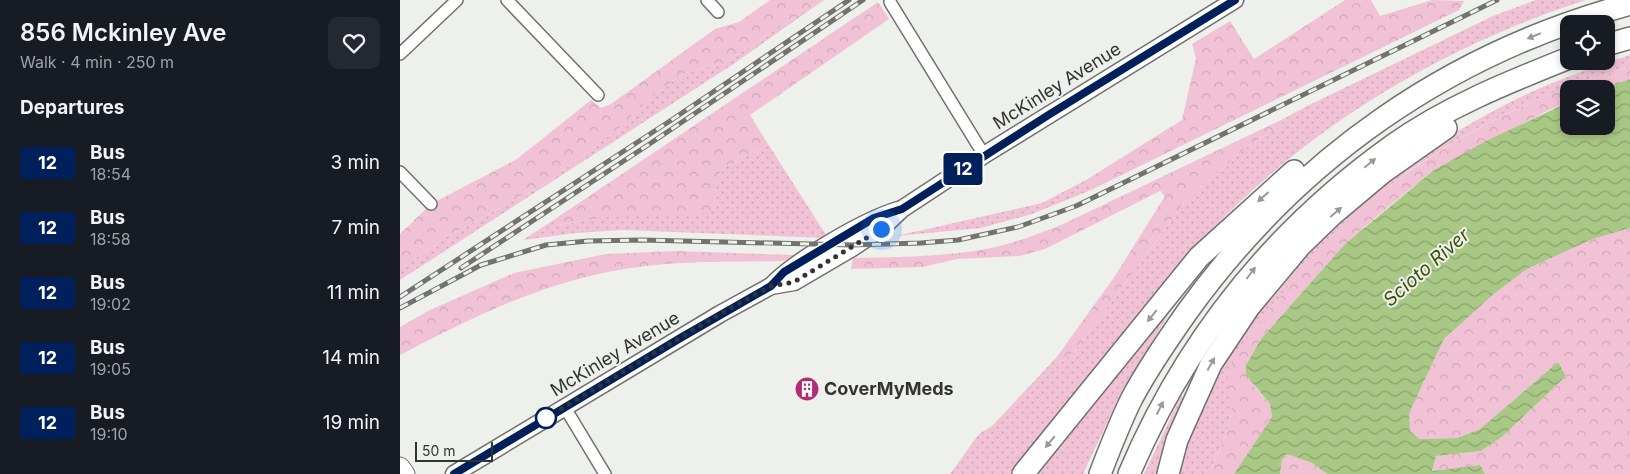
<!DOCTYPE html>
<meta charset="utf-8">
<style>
:root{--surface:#171b24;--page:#242831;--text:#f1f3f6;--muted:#9ea1a6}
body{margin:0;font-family:Inter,sans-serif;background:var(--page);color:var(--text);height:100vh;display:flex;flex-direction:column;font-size:19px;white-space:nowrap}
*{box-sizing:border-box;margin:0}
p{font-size:16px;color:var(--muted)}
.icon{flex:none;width:28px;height:28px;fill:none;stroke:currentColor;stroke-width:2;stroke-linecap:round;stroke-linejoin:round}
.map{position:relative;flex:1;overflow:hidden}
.drawer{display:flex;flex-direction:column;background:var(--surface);width:400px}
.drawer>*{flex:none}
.badge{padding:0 10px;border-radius:4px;font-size:18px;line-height:32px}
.tools{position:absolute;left:1160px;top:15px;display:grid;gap:10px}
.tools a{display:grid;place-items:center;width:55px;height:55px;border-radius:10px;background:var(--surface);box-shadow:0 2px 8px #0003;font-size:25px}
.scale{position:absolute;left:15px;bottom:12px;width:78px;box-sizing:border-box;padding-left:5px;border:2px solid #333432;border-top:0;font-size:14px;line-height:18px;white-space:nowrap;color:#333432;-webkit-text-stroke:4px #eef0eb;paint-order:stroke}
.you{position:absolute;width:25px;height:25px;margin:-12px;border:4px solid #fff;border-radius:50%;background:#1a73e8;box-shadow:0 0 0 8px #1a73e833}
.map>.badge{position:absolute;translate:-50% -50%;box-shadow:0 0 0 2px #fff}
h2{padding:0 20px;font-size:19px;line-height:45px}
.round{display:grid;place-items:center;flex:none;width:52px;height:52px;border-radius:10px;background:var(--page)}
.headline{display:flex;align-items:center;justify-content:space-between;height:85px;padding:0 20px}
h1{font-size:24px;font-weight:600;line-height:38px}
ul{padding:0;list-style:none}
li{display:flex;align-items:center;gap:15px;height:65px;padding:0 20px}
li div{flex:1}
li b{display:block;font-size:19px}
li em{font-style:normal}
li .badge{min-width:55px;font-weight:700;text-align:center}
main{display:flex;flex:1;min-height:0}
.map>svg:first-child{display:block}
.grass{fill:url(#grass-dots)}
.forest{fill:url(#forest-crowns)}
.water{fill:url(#water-waves)}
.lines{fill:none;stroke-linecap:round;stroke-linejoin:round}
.street-casing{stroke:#70726e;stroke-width:14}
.secondary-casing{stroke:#70726e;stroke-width:19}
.primary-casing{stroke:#70726e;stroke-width:21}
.highway-casing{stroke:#70726e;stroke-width:24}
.street{stroke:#fff;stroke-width:11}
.secondary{stroke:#fff;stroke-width:16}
.primary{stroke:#fff;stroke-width:19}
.highway{stroke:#fff;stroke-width:21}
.rail-casing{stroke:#727370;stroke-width:5}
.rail{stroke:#eef0eb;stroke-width:3;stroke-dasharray:9;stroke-linecap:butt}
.oneway{fill:#999a98}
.line-casing{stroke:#fff;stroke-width:11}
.line{stroke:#00205b;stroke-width:8}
.walk{stroke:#333432;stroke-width:5;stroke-dasharray:0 9}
.stop-dot{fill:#fff;stroke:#00205b;stroke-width:2.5}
.labels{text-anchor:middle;stroke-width:4;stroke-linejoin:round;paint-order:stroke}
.street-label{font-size:18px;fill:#333432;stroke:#eef0eb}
.poi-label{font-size:18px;font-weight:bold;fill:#333432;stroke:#eef0eb;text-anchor:start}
.water-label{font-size:19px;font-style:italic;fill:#3a540b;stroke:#eef0eb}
</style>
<main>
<section class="drawer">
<div class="headline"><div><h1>856 Mckinley Ave</h1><p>Walk · 4 min · 250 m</p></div><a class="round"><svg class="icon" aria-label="heart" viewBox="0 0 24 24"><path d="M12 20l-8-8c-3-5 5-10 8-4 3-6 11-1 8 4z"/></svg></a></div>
<h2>Departures</h2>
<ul>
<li><span class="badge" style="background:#00205b;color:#fff">12</span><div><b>Bus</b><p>18:54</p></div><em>3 min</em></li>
<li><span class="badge" style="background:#00205b;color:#fff">12</span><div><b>Bus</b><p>18:58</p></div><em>7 min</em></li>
<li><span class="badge" style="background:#00205b;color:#fff">12</span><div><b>Bus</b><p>19:02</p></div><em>11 min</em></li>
<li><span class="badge" style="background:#00205b;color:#fff">12</span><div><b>Bus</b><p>19:05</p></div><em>14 min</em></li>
<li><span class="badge" style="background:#00205b;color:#fff">12</span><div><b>Bus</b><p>19:10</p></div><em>19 min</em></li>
</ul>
</section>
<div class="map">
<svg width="1230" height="474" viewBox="0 0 1230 474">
<defs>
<pattern id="grass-dots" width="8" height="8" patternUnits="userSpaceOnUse" patternTransform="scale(1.25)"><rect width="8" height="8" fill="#f1c2d5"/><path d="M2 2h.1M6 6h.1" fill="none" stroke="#cfa7b7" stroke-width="1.8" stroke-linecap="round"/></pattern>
<pattern id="forest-crowns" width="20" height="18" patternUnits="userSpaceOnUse" patternTransform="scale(1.25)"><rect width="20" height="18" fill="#f1c2d5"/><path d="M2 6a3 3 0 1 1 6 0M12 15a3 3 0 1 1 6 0" fill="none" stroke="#cfa7b7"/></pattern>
<pattern id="water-waves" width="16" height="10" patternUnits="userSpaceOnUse" patternTransform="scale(1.25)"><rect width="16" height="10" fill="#a9c885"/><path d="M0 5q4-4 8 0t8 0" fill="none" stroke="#8aa36d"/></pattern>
</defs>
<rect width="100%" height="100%" fill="#eef0eb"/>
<g class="grass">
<path d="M422,0h2l-92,65 -332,215v-11l41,-29 105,-57 73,-55 38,-36 28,-19 39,-10z"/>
<path d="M1136,0h50c-143,46 -279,127 -382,238 -21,22 -39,47 -58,70 -46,55 -90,111 -136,166h-60l29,-40 13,-8 64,-68 5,4 14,-11 112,-152 61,-53 32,-20 5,-8 20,-11 188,-91z"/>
<path d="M1230,55v12c-84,22 -185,72 -252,128 -33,27 -62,59 -90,92 -17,21 -37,43 -50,66 -7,13 -5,45 -7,60 -1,15 -15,45 -21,61h-34c8,-29 21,-70 37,-95 67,-114 167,-208 284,-270 43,-23 87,-39 133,-54z"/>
<path d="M368,144l60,94 -205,-8 -47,3 -53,7 29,-19 6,4 49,-8 107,-9c1,-10 1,-22 4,-32 5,-15 37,-21 50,-32z"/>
<path d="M686,180l5,10 -59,24 -51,14 -85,8 146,-33z"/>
<path d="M772,301l3,3 -53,87 -39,83h-50z"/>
<path d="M781,396l3,3 -25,75h-15z"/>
</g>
<g class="forest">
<path d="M370,0h52l-98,63 -39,10 -28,19 -38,36 -73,55 -105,57 -41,29v-35l31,-30 86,-45 74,-59 10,8 10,-4 104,-75 24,-7z"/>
<path d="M945,0h26l9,16 52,-16 32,1 -5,9 -368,180 -5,-10 96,-60 14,-62 -4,-14 38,-23 24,38z"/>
<path d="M478,2l11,17 -139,96 18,29c-13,11 -45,17 -50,32 -3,10 -3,22 -4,32l-7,5 -100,4 -49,8 -6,-4z"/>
<path d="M1230,67v12l-29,10h-32v13l-22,9 -113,59 -46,37 -43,37 -84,95 -15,26 8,21 16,18 2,13 -38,57h-24c6,-16 20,-45 21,-61 2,-15 -8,-29 -1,-44 11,-28 35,-54 54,-77 29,-35 59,-70 95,-98 70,-56 164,-104 251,-127z"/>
<path d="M885,118l-5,8 -32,20 -61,53 -112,152 -14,11 -5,-4 59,-82 50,-80 -5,-5 -115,58 -25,7 -63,3 -34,8 -72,2 2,-11c45,-1 93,-1 138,-10 24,-5 47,-14 70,-23z"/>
<path d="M1230,228v246h-145l-5,-9 -48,6 4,-15 45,-5 22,-15 63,-60 -8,-14 -78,67 -23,9 -37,1 -10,-8 -1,-18 35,-74 51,-46 32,-24 66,-30z"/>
<path d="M274,251l121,4 -12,6c-59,1 -118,-1 -175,11 -75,15 -141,48 -208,83v-28l30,-17 84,-37 92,-19z"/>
<path d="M887,454l25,9 15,11h-47l2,-14z"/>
</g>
<path class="water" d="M1230,79v149l-37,11 -66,30 -32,24 -51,46 -35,74 1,18 10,8 37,-1 23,-9 78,-67 8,14 -63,60 -22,15 -45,5 -4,15 48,-6 5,9h-158l-15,-11 -25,-9 -5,6 -2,14h-46l38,-57 -2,-13 -24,-29v-10l15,-26 84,-95 89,-74 54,-30 81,-38v24h37v-37h-5z"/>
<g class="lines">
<defs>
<g id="street">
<path d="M107,0l91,95"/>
<path d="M307,0l11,12"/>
<path d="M490,2l94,153"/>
<path d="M0,54l57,-54"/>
<path d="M0,172l31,32"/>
<path d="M164,406l41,68"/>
</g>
<g id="secondary">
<path d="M371,286c25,-26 92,-65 127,-76"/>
<path d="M54,474l266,-160 51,-28 23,-4 58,-34 29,-19 21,-20 82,-54 251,-155"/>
</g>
<path id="primary" d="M0,467l5,7"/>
<g id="highway">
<path d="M1206,45l24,-7"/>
<path d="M623,474l176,-217 95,-86"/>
<path d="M700,474c10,-26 20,-52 32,-76 16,-30 36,-59 55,-86 110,-153 261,-259 443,-308"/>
<path d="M729,474c57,-134 145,-244 264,-329 53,-38 116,-63 176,-87"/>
<path d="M768,474l9,-34 34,-76 38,-57 51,-61 32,-31 50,-42 64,-45"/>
</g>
</defs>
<use href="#street" class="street-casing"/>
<use href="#secondary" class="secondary-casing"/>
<use href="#primary" class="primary-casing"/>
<use href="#highway" class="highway-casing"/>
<use href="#street" class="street"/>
<use href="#secondary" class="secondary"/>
<use href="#primary" class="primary"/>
<use href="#highway" class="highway"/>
<defs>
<g id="rail">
<path d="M61,268l187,-123 215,-145"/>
<path d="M0,297l273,-178 176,-119"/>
<path d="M0,308l81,-43 65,-20 42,-4 53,-1 211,5 69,-2 37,-3 60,-13 58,-21 421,-206"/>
</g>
</defs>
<use href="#rail" class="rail-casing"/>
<use href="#rail" class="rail"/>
</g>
<defs><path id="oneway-solid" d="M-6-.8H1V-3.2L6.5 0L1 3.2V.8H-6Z" transform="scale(1.25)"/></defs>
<g class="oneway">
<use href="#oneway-solid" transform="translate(1134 36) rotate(158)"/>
<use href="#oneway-solid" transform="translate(970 163) rotate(-39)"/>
<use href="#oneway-solid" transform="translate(863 197) rotate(138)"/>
<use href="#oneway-solid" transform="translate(936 212) rotate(-41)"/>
<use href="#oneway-solid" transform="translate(851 273) rotate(-53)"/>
<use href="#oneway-solid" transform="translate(752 316) rotate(129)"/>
<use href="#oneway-solid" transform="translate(811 364) rotate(-61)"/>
<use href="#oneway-solid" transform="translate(760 408) rotate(-63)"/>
<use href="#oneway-solid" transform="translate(650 442) rotate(130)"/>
</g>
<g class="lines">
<defs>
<path id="line" d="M54,474l228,-137 89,-51 13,-14 90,-54 28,-9 148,-95 185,-114"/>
</defs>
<use href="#line" class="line-casing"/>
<use href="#line" class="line"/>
<path class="walk" d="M146,418l174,-104 51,-28 23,-4 87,-53"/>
</g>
<defs>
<symbol id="building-disc" viewBox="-11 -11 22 22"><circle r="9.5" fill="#b02d76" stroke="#eef0eb"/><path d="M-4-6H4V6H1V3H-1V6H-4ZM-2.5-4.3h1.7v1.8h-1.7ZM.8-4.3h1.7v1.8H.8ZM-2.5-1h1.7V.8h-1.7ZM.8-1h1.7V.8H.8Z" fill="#fff"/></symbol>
</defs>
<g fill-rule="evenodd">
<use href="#building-disc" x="393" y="375" width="28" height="28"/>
</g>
<circle class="stop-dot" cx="146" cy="418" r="10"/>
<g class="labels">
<g class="street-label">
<text transform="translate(657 86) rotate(-32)" y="6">McKinley Avenue</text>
<text transform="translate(215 354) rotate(-31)" y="6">McKinley Avenue</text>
</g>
<g class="poi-label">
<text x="424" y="395">CoverMyMeds</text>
</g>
<g class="water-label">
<text transform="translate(1026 267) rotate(-41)" y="7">Scioto River</text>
</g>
</g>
</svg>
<div class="tools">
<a><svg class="icon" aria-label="locate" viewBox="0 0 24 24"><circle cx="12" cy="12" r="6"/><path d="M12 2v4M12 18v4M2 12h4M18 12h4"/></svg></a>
<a><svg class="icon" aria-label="layers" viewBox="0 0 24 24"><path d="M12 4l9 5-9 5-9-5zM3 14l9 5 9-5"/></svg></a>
</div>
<div class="scale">50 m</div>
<div class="you" style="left:481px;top:229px"></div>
<b class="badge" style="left:563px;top:169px;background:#00205b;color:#fff">12</b>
</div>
</main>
